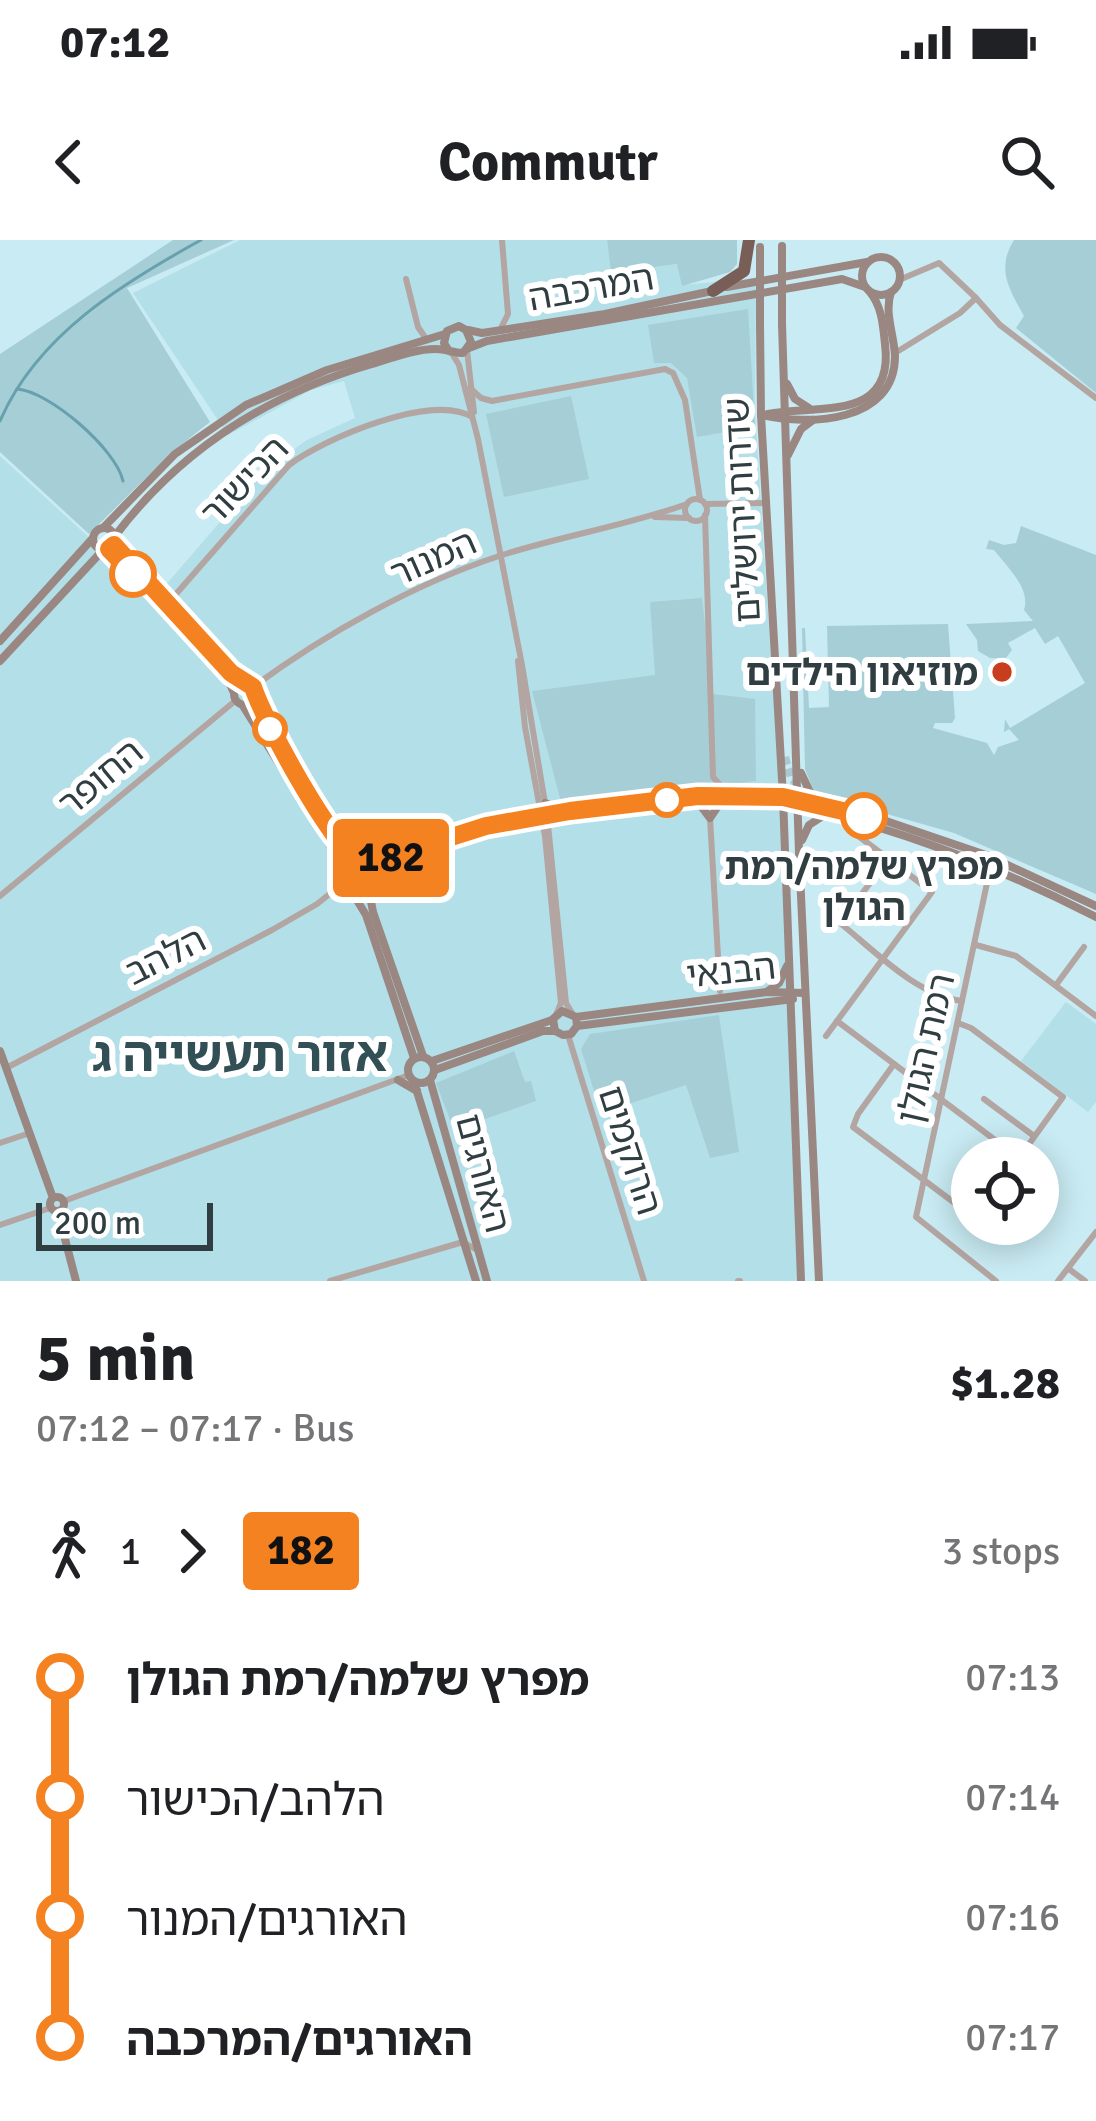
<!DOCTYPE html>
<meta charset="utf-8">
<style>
:root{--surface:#fff;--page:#f6f6f6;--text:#202124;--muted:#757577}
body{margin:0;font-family:Signika,"Noto Sans Hebrew",sans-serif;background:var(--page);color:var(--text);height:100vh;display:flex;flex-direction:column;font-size:45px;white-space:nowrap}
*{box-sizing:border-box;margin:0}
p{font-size:39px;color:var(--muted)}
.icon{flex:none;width:66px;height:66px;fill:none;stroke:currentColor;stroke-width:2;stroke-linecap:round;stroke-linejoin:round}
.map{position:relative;height:1041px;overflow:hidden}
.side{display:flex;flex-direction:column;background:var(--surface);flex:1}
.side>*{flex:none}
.badge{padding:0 24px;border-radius:9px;font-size:42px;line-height:78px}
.tools{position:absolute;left:951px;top:897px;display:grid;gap:24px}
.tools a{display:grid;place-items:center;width:108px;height:108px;border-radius:50%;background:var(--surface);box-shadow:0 6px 30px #0003;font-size:60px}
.scale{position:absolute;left:36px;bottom:30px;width:177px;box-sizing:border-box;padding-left:12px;border:6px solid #303e41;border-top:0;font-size:33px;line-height:42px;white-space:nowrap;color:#303e41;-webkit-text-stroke:9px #fff;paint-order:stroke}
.map>.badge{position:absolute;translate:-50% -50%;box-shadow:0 0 0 6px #fff}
.legs{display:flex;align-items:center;gap:18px;height:132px;padding:0 36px;font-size:39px}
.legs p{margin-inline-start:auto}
.head{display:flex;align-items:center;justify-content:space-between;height:204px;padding:0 36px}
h1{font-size:66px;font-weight:800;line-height:90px}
ul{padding:0 36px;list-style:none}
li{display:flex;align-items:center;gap:42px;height:120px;font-size:45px}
li i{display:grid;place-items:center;width:18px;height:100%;margin:0 15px;background:currentColor}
li i::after{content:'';width:30px;height:30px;margin:-15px;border:9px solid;border-radius:50%;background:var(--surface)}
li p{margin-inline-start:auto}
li:first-child i{background:linear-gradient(#0000 50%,currentColor 0)}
li:last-child i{background:linear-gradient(currentColor 50%,#0000 0)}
.status{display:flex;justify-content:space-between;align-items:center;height:84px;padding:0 60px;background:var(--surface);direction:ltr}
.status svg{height:33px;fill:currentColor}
header{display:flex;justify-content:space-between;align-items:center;height:156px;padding:0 36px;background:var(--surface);font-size:54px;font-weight:800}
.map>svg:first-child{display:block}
.built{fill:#b3dfe9}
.green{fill:#a6ced7}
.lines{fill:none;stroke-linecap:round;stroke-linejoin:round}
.stream{stroke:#68a1ae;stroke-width:3}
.secondary-tunnel{stroke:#aac8cf;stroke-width:8;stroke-dasharray:8 4;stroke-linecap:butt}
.street{stroke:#b3a5a2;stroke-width:6}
.secondary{stroke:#9a8782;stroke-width:8}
.highway{stroke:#795e57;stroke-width:12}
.secondary-bridge{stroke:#9a8782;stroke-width:8}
.line-1-casing{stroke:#fff;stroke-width:27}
.line-1{stroke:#f58220;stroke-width:18}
.stop-1-dot{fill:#fff;stroke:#f58220;stroke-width:6}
.poi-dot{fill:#c73d1d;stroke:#fff;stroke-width:4.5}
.labels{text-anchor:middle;stroke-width:12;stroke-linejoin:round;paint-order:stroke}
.street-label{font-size:36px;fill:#303e41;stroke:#fff}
.poi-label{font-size:36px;font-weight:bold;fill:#303e41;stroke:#fff;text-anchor:end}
.stop-label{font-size:36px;font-weight:bold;fill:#303e41;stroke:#fff}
.district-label{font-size:48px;font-weight:bold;fill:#314f55;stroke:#fff}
</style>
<div class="status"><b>07:12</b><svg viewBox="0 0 49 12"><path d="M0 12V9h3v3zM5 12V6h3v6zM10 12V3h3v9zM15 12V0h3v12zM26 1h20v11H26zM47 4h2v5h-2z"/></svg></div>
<header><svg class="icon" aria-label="back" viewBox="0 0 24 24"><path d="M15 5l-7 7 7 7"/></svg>Commutr<svg class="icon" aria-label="search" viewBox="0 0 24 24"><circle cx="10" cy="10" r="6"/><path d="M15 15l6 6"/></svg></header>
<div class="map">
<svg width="1096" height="1041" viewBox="0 0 1096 1041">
<rect width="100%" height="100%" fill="#c9ebf3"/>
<g class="built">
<path d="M240,0h367l4,33 67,-9 4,21 74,-7 -1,134 27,416 16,453h-798v-825l107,98 13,-12 44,45 100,-116 43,-31 48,-22 -11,-37 -33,9 -83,45 -95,-142z"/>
<path d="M1066,762l30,22v78l-8,10 -67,-51z"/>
</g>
<g class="green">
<path d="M173,0h61l-107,48 83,134c-44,33 -82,74 -121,112l-89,-82v-98z"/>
<path d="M607,0h130v24l-7,8 -48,14 -5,-22 -66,9z"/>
<path d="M1014,0h82v153l-80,-65 8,-12c-15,-27 -28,-47 -10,-76z"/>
<path d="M748,69l7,118 -58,10 -10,-59 -16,-15h-17l-6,-38z"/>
<path d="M571,156l18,83 -85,18 -18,-83z"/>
<path d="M1021,286l75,29v339l-142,-61 -127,-36 -14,-8 -8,-20 -3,-141h3l4,80 20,-1 -2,-81 121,-2 7,94 -3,5h-17l-2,5 54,15 7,12 4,-8 21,-7 -10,-11 -5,3 1,-13 5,9 75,-45 -27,-47 -13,8 -10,-16 -27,15 4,7 -7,9 -15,-1 -12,-7 -1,-11 -11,-16 67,-3 -9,-11c7,-21 -16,-42 -30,-60l-8,-1 3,-9 15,5 12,-2z"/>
<path d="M702,358l11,96 42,5 1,82 -195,21 -29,-111 123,-16 -5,-73z"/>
<path d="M719,775l20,137 -29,6 -24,-73 -85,28 -20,-64 9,-15z"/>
<path d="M514,811l11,31 6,-1 5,20 -82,29 -18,-47z"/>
</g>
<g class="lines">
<g class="stream">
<path d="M17,149c32,2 99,60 106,92"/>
<path d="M0,181c37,-86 123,-138 201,-181"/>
</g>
<path class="secondary-tunnel" d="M785,517l6,21 26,25"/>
<g class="street">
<path d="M406,39l12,48 9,13"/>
<path d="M899,40l40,-17 36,34"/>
<path d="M500,90l8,-16 -6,-74"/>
<path d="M467,110l7,62"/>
<path d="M451,112l8,13 19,74 44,226 25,150 19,188 6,10"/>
<path d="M895,113l65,-40 16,-15 24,27 96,73"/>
<path d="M470,148l11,10 11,3 173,-32 8,4 12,27 15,100"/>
<circle cx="696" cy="270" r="11"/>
<path d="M705,264l62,-1"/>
<path d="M705,275l8,262 16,18"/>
<path d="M655,277l34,1"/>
<path d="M169,362l120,-137c34,-26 144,-73 183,-48"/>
<path d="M518,421l7,66 20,109 16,167 -5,12"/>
<path d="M253,447c72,-53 161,-103 246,-131 62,-20 126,-30 188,-52"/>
<path d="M710,578l10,173"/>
<path d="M888,619l-48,64c35,28 76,72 122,78"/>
<path d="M990,629l-74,348 80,64"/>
<path d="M0,656l235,-195"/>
<path d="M976,705l40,11 80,60"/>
<path d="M1056,745l28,-38"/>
<path d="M837,781l182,137 44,-61 -92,-69 -13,-5"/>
<path d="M568,795l76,246"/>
<path d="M826,796l106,-144 -75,-57"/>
<path d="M894,824l-36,50 -5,13 119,89"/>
<path d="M8,827l264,-137 45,-26 25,-20"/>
<path d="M984,859l50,37"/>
<path d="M0,903l30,-10"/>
<path d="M64,961l345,-126"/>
<path d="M0,985l50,-17"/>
<path d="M1069,1029l16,12"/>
<path d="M330,1041l133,-39 14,8"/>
<path d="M738,1041h2"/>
<path d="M1058,1041l38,-49"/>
</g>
<g class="secondary">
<circle cx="881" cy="36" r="19"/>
<path d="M727,47l140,-25"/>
<path d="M782,84l17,529 20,428"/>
<path d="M760,85l1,90 22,382 18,484"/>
<path d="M468,90l14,3 123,-19 107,-23"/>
<path d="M469,108l18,-7 355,-62 23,8"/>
<path d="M787,144l8,15 14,9"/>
<path d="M768,174c49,-10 127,9 117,-70 -2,-19 -3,-38 -16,-53"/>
<path d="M761,175c48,11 134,8 134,-59 -1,-22 -11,-43 -4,-64"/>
<path d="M788,215l13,-26 12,-9"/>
<path d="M104,287l71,-73 71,-49 81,-35 118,-36"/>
<circle cx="104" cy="299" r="11"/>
<path d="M115,296c66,-87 154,-142 257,-172 20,-6 43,-15 64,-15 10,0 17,4 27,4l8,-11 -5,-12 -7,-4 -12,5 -3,12 5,8"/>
<path d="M114,305l117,128 15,10"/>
<path d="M109,309l118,128 6,14"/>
<path d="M0,401l93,-103"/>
<path d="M0,421l103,-111"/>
<circle cx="245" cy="454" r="11"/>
<path d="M256,457l5,18 85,138 12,11"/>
<path d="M243,466l95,152 3,17"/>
<path d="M801,533l9,19 20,13"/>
<path d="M545,563l18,8"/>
<path d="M701,566l9,12 10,-15"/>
<path d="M802,600l7,-15 14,-9"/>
<circle cx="356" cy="638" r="14"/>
<path d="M363,625l123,-39 84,-15 128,-14h85l103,24 100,34 110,51"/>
<path d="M370,641l13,-10c34,-12 68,-26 103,-36 70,-20 201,-36 273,-31 103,6 245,66 337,113"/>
<path d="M368,645l5,27 50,144"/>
<path d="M352,652l14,23 48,143"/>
<path d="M768,751l11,-8 8,-17"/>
<path d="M576,777l1,9 -6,8 -8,1 -8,-4 -2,-12 9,-8 14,6 191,-25 38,1"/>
<path d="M577,786l216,-27"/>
<path d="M0,811l53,147"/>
<circle cx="421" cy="830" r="13"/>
<path d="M432,821l120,-41"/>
<path d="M435,830l108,-39h12"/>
<path d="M398,840l19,11"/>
<path d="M430,840l57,201"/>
<path d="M414,842l62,199"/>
<circle cx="57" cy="964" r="7"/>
<path d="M58,972l18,69"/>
</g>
<path class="highway" d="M713,51l31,-20 5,-31"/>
<g class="secondary-bridge">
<path d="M782,6v78"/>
<path d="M760,85v-78"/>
</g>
</g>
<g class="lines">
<defs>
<path id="line-1" d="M133,334l-24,-25 5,-4 117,128 22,14c11,34 80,162 110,178l123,-39 84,-15 128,-15 85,1 81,19"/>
</defs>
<use href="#line-1" class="line-1-casing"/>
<use href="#line-1" class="line-1"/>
</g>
<g class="stop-1-dot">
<circle cx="133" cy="334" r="21"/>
<circle cx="270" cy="489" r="15"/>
<circle cx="667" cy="560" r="15"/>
<circle cx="864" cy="576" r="21"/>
</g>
<circle class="poi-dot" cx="1002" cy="432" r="12"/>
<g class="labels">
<g class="street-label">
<text transform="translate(591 47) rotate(-10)" y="13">המרכבה</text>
<text transform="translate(244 240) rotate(-46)" y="13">הכישור</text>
<text transform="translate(741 270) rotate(-93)" y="13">שדרות ירושלים</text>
<text transform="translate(433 317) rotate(-24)" y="13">המנור</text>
<text transform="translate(100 537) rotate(-40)" y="13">החופר</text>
<text transform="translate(165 715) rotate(-27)" y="13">הלהב</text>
<text transform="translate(731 730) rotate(-6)" y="13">הבנאי</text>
<text transform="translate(925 808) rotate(-77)" y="13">רמת הגולן</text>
<text transform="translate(631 910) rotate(72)" y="13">הרוקמים</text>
<text transform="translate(484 933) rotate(75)" y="13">האורגים</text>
</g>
<g class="poi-label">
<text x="978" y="445">מוזיאון הילדים</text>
</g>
<g class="stop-label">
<text x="864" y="639">מפרץ שלמה/רמת<tspan x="864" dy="41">הגולן</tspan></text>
</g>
<g class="district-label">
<text x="240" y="831">אזור תעשייה ג</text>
</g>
</g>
</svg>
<div class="tools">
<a><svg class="icon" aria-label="locate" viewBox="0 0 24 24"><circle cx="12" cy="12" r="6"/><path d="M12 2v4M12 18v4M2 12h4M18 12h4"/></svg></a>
</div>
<div class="scale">200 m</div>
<b class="badge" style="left:391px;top:618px;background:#f58220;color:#111">182</b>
</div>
<section class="side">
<div class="head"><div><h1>5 min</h1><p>07:12 – 07:17 · Bus</p></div><b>$1.28</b></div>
<div class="legs"><svg class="icon" aria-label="walk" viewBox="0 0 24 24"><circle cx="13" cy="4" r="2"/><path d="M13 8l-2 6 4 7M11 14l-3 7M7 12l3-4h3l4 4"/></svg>1<svg class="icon" aria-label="forward" viewBox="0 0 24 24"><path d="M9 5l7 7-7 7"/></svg><b class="badge" style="background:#f58220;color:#111">182</b><p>3 stops</p></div>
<ul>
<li><i style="color:#f58220"></i><b>מפרץ שלמה/רמת הגולן</b><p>07:13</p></li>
<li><i style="color:#f58220"></i><span>הלהב/הכישור</span><p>07:14</p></li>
<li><i style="color:#f58220"></i><span>האורגים/המנור</span><p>07:16</p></li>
<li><i style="color:#f58220"></i><b>האורגים/המרכבה</b><p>07:17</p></li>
</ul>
</section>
